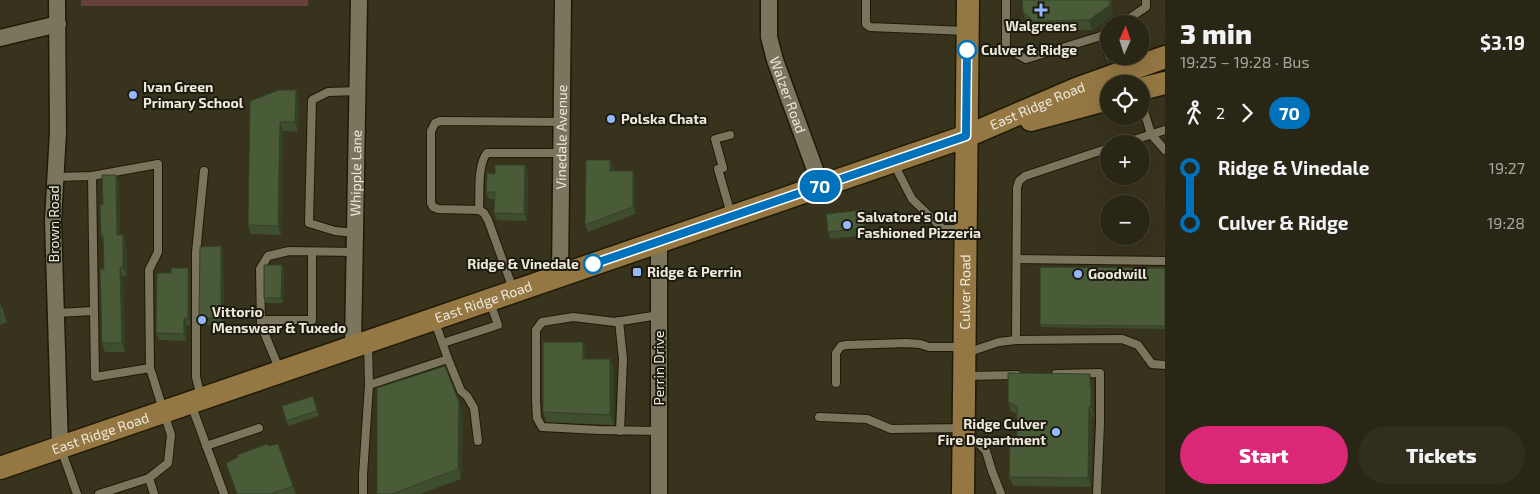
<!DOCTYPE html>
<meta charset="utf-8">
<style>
:root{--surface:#2a2615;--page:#322e1e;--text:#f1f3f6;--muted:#a5a5a0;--line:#464334;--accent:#db2777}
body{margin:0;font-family:"Exo 2",sans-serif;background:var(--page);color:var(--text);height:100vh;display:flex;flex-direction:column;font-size:19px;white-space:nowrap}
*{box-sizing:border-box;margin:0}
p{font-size:16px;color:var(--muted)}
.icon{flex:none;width:28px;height:28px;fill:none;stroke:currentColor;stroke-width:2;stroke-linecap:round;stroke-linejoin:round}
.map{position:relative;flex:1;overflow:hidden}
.panel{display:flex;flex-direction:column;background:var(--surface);width:375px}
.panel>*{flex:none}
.badge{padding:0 10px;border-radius:16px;font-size:18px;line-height:32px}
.needle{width:32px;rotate:3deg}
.controls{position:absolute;left:1100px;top:15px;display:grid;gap:10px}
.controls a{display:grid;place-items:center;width:50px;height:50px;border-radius:50%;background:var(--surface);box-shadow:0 5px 20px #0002,0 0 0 1px var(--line);font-size:25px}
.map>.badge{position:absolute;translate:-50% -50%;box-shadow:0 0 0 2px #fff}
.legs{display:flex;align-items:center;gap:8px;height:55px;padding:0 15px;font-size:16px}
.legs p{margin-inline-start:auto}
.head{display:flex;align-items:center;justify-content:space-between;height:85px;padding:0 15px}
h1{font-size:28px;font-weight:800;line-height:38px}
.cta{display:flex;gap:10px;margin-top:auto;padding:10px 15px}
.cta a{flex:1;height:58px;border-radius:30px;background:var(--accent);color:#fff;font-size:20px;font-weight:800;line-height:58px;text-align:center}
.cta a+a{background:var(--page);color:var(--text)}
ul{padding:0 15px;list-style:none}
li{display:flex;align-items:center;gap:18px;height:55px;font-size:19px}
li i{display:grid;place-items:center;width:8px;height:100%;margin:0 6px;background:currentColor}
li i::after{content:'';width:12px;height:12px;margin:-6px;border:4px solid;border-radius:50%;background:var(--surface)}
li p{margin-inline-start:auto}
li:first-child i{background:linear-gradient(#0000 50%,currentColor 0)}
li:last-child i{background:linear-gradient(currentColor 50%,#0000 0)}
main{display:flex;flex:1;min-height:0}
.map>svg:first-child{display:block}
.grass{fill:#67423c}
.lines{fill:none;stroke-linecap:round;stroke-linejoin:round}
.service-casing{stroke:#1f1a05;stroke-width:10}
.minor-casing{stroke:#1f1a05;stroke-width:19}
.secondary-casing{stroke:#1f1a05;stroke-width:25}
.service{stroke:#7a755c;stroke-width:8}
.minor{stroke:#7a755c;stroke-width:16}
.secondary{stroke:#947743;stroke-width:22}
.wall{fill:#3f4e2f}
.shaded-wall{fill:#334026}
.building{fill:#495b37;stroke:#334026}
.line-1-casing{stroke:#fff;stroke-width:11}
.line-1{stroke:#0072bc;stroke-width:8}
.poi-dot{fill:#95b7fd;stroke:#1d1a10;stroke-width:2}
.stop-1-dot{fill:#fff;stroke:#0072bc;stroke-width:2.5}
.labels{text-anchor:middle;stroke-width:4;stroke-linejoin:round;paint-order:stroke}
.poi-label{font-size:14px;font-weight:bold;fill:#ece9db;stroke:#1d1a10;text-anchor:start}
.stop-label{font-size:14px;font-weight:bold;fill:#ece9db;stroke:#1d1a10;text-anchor:start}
.street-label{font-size:14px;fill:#ece9db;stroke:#1d1a10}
</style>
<main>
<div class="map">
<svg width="1165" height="494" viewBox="0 0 1165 494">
<rect width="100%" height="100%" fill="#38331c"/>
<rect class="grass" x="81" y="0" width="227" height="6"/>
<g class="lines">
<defs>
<g id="service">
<path d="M866,0v24l4,3 96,4"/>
<path d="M1006,0v48l20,11 75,-23 8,-5"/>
<path d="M1121,24l25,-17v-7"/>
<path d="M1101,36l8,20"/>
<path d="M1141,101l10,33 14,16"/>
<path d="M730,135l-15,4 8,29 -5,1 13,45"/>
<path d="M1121,144l44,-14"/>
<path d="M894,164l18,35 31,30h21"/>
<path d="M92,176l3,201 55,-9"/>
<path d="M55,177l37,-1 66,-12v88l-9,18 1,98 21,67 -3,28 -19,15"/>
<path d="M479,210c1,-16 -2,-45 8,-57h74"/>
<path d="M355,233l-20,-2 -26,-8 3,-123 16,-8 30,-1"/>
<path d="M1017,259l148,2"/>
<path d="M513,289l-25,-69 -4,-7 -5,-3 -41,-1 -5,-2 -2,-4v-72l4,-8 5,-2 122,1"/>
<path d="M56,313l38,-2"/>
<path d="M261,320h51v-68"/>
<path d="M619,321l4,38 -3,72"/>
<path d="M1016,340l1,-152 2,-7 6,-5 84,-28"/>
<path d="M443,343l55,-18 -8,-23"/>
<path d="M966,353l33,-11 17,-2 106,-1 16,6 14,19 13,1"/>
<path d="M448,359l13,32 6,5 7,12 4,33"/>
<path d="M280,371l-19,-46 -1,-56 8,-13 21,-5 66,1"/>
<path d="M1056,374l44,-1v50l-3,71"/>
<path d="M966,376l51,-1"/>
<path d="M836,383v-30l5,-7 5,-1 60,-2 14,1 9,3h33"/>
<path d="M369,385l79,-26 -13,-37"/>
<path d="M201,397l-5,-20v-124l8,-82"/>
<path d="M191,404l33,90"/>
<path d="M819,417l48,2 24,10 72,-1 23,23 6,20 9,23"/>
<path d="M659,431l-60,-1 -57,-3 -5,-9 -1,-18v-70l6,-8 31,-5 42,5 44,-7"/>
<path d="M206,446l53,-18"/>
<path d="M61,449l16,45"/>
<path d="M99,494l50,-16 5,16"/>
<path d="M363,494v-19l6,-90 -1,-41"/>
</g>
<g id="minor">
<path d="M57,0l1,132 -5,89 7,226"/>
<path id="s1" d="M769,0v37l6,23 46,126"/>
<path d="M0,38l58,-14"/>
<path d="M659,242v252"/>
<path id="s2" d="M560,276l3,-276"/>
<path id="s3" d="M353,347l6,-347"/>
</g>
<g id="secondary">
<path d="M1141,89l24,-6"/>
<path d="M1031,120l78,-21"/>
<path id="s4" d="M0,468l967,-332 109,-47 89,-32"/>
<path id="s5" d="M963,494l5,-494"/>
</g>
</defs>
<use href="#service" class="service-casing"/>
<use href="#minor" class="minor-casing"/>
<use href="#secondary" class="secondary-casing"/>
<use href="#service" class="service"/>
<use href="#minor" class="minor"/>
<use href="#secondary" class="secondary"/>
</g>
<g class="wall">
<path d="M1023,12l90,3 -21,15h-56l-10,-9z"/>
<path d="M296,90l3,10 -1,32 -15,-1 -2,104 -30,-1 -3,-9 2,-124z"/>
<path d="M610,160l3,7v4l22,7v36l-47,18 -3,-7z"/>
<path d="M528,173l-1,48 -30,-1 -3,-7 1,-14h-6l-3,-7z"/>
<path d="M119,184l1,51h3l3,9 1,32 -4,1 2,75h-20l-3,-9 2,-74v-25l-3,-8 2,-32z"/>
<path d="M862,210l3,7 2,18 -37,4 -2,-7z"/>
<path d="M223,254l1,71h-22l-3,-7z"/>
<path d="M282,265l2,5 -1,33h-17l-2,-5z"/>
<path d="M188,268l2,8v49h-3l-1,16 -27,-1 -3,-7 15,-60z"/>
<path d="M1165,268v61l-124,-2 -1,-2z"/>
<path d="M0,303l7,19 -7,3z"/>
<path d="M586,351v8h24l4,9v57l-68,-3 -3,-10z"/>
<path d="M1093,384v9l1,3v21h-2l-1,70 -78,-1 -4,-9 8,-39v-24l-6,-3 -3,-9z"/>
<path d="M313,396l6,20 -31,10 -6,-20z"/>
<path d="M463,411l-2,68 -41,15h-43z"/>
<path d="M278,444l18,50h-59l31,-48z"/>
</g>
<g class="shaded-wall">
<path d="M1110,0h2l1,15 -21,15 -3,-10z"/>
<path d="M296,90l3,10 -1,32 -3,-10z"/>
<path d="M280,122l3,9 -2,104 -3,-9z"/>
<path d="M610,160l3,7 -1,12 -2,-8z"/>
<path d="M525,165l3,8 -1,48 -3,-7z"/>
<path d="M633,171l2,7v36l-2,-7z"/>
<path d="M116,175l3,9 2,61 -4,-10z"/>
<path d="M862,210l3,7 2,18 -3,-7z"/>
<path d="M123,235l3,9 1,32 -4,-9z"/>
<path d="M221,246l2,8 1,71 -3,-7z"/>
<path d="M282,265l2,5 -1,33 -2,-5z"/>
<path d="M120,268l3,9 2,75 -3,-9z"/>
<path d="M188,268l2,8v49l-2,-7z"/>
<path d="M184,318l3,7 -1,16 -2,-7z"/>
<path d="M583,342l3,9v17l-3,-9z"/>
<path d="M610,359l4,9v57l-4,-10z"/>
<path d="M1090,374l3,10v9l1,3v21l-3,-10z"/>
<path d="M459,402l4,9 -2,68 -3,-10z"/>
<path d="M1089,407l3,10 -1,70 -3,-9z"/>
</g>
<g class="building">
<path d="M1022,0h88v5l-21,15 -56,1 -10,-9z"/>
<path d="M279,90h17l-1,32h-15l-2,104 -30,-1 2,-124z"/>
<path d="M586,160h24v11h23v36l-48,18z"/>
<path d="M495,165h30l-1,49 -30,-1 1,-21h-9l1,-19 8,1z"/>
<path d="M102,175h14l1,60h6v32l-3,1 2,75h-20l-2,-74h4l-1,-34 -2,1 -1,-31 3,-1z"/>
<path d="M862,210l2,18 -36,4 -2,-18z"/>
<path d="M221,246v72h-22l1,-71z"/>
<path d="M264,265h18l-1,33h-17z"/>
<path d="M1040,267l125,1v58l-125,-1z"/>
<path d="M171,268h17v50h-4v16l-28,-1 1,-60h14z"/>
<path d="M0,303l4,10 -4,1z"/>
<path d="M543,342h40v17h27v56l-67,-3z"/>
<path d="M445,366l14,36 -1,67 -66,25h-15v-106z"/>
<path d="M1008,373l82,1v13h1v20h-2l-1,71 -79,-1 1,-39h7v-31l-9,-5z"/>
<path d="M313,396l4,15 -31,10 -4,-15z"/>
<path d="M267,444l1,2 10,-2 15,42 -22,8h-34l-11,-31 12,-6 -1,-2z"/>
</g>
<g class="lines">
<defs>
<path id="line-1" d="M593,264l373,-128 1,-86"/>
</defs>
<use href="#line-1" class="line-1-casing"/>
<use href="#line-1" class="line-1"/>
</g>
<g class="poi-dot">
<path d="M1038.5 2.5h5v5h5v5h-5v5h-5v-5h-5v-5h5z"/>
<circle cx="133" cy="95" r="5"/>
<circle cx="611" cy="119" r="5"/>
<circle cx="847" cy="225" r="5"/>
<rect x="632" y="267" width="10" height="10" rx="2.5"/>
<circle cx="1078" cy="274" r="5"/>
<circle cx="202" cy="320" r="5"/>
<circle cx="1056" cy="432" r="5"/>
</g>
<g class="stop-1-dot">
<circle cx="967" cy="50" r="9"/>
<circle cx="593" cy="264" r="9"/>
</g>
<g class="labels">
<g class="poi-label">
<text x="1041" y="31" text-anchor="middle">Walgreens</text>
<text x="143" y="92">Ivan Green<tspan x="143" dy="16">Primary School</tspan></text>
<text x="621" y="124">Polska Chata</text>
<text x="857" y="222">Salvatore's Old<tspan x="857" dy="16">Fashioned Pizzeria</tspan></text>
<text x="647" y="277">Ridge &amp; Perrin</text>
<text x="1088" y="279">Goodwill</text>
<text x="212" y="317">Vittorio<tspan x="212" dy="16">Menswear &amp; Tuxedo</tspan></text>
<text x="1046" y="429" text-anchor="end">Ridge Culver<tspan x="1046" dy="16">Fire Department</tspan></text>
</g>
<g class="stop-label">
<text x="981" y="55">Culver &amp; Ridge</text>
<text x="579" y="269" text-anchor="end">Ridge &amp; Vinedale</text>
</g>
<g class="street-label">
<text dy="5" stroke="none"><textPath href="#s1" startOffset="98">Walzer Road</textPath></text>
<text dy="5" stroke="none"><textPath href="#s4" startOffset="1099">East Ridge Road</textPath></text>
<text dy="5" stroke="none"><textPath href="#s2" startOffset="139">Vinedale Avenue</textPath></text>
<text dy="5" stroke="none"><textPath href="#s3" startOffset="174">Whipple Lane</textPath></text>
<text transform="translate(54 224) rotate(-90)" y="5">Brown Road</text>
<text dy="5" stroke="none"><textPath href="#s5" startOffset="202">Culver Road</textPath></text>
<text dy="5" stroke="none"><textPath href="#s4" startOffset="511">East Ridge Road</textPath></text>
<text transform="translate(659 368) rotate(-90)" y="5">Perrin Drive</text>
<text dy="5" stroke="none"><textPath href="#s4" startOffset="106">East Ridge Road</textPath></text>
</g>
</g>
</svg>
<div class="controls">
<a><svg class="needle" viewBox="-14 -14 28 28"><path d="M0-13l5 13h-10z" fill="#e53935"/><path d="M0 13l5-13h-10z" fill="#a5a5a0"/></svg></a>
<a><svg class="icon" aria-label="locate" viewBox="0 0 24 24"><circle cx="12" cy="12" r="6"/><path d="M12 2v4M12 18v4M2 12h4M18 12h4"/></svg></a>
<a>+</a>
<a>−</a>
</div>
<b class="badge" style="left:820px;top:186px;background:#0072bc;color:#fff">70</b>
</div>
<section class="panel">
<div class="head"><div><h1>3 min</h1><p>19:25 – 19:28 · Bus</p></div><b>$3.19</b></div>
<div class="legs"><svg class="icon" aria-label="walk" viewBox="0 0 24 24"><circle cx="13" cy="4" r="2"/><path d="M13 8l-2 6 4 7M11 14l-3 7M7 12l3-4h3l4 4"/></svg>2<svg class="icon" aria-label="forward" viewBox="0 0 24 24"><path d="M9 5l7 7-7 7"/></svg><b class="badge" style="background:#0072bc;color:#fff">70</b></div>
<ul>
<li><i style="color:#0072bc"></i><b>Ridge &amp; Vinedale</b><p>19:27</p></li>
<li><i style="color:#0072bc"></i><b>Culver &amp; Ridge</b><p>19:28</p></li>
</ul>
<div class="cta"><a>Start</a><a>Tickets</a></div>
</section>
</main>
